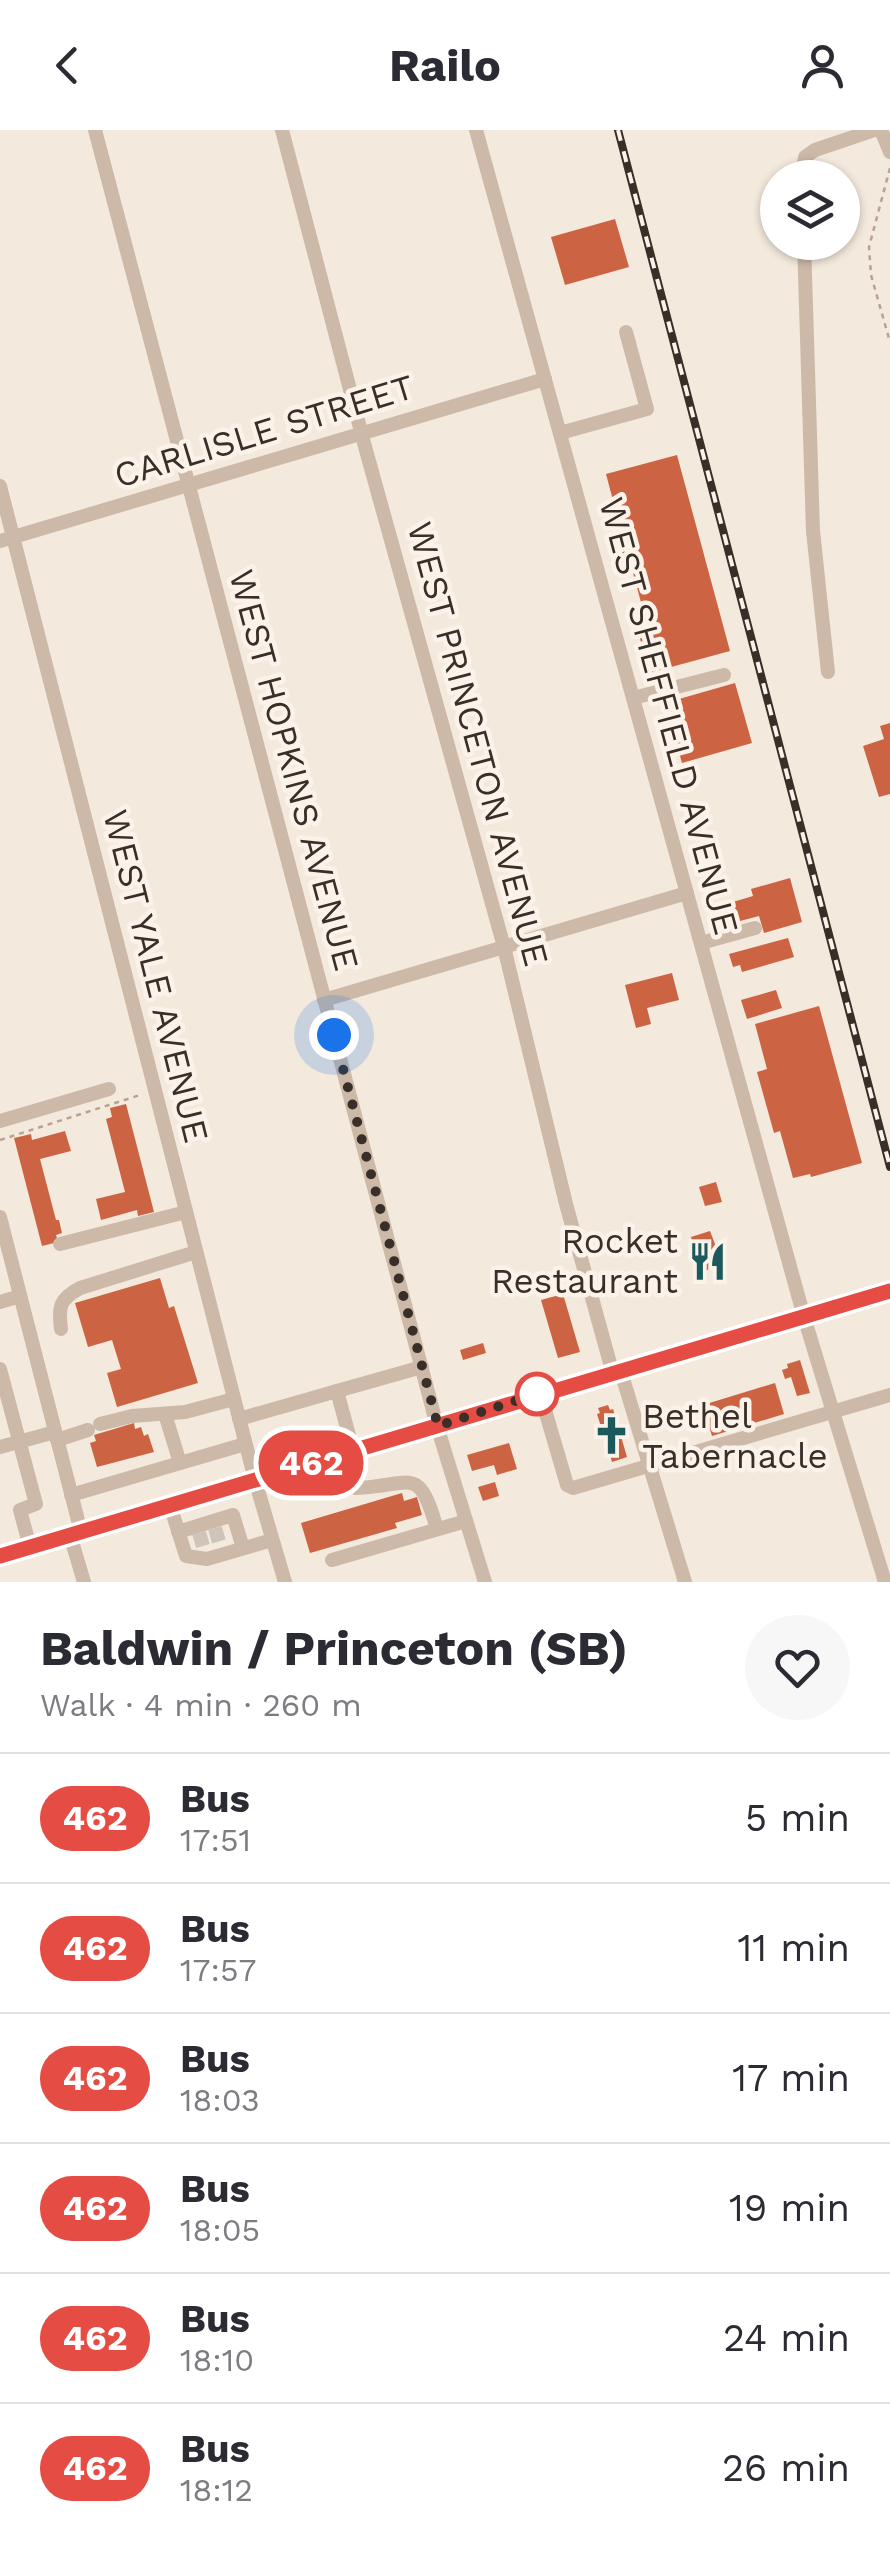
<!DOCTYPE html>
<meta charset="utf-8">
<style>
:root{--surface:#fff;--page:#f7f7f7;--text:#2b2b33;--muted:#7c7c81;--line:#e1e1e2}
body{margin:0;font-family:"Work Sans",sans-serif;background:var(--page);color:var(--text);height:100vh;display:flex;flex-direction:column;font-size:38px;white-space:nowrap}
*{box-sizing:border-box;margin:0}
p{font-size:32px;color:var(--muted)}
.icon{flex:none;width:55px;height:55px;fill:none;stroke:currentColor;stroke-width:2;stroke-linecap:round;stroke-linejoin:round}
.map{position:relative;height:1452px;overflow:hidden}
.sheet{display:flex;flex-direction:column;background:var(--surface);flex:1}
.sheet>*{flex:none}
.badge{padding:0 20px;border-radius:32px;font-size:35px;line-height:65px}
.controls{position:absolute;left:760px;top:30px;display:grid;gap:20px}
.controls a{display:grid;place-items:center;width:100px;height:100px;border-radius:50%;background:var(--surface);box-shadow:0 2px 8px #0004;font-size:50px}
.you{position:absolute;width:50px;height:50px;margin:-25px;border:8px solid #fff;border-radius:50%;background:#1a73e8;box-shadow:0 0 0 15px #1a73e833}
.map>.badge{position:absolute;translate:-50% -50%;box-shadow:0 0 0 5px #fff}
.round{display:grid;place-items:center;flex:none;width:105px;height:105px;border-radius:52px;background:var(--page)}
.summary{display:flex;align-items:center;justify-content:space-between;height:170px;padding:0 40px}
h1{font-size:48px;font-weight:700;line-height:75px}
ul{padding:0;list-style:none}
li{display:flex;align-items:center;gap:30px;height:130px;padding:0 40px;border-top:2px solid var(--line)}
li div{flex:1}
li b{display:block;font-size:38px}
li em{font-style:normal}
li .badge{min-width:110px;font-weight:700;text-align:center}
header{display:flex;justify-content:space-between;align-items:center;height:130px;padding:0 40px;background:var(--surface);font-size:45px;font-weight:700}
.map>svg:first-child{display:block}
.building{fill:#cc6342}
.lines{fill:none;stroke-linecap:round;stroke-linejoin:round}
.minor-tunnel{stroke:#cfc4b9;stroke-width:14;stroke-dasharray:14 7;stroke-linecap:butt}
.path{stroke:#b9a292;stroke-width:2.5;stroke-dasharray:5 5;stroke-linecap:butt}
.minor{stroke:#cdb9a8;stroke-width:14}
.major{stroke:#7c6459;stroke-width:18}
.rail-casing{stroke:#392e28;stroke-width:8}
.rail{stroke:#fbf3ea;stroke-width:4;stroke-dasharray:11;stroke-linecap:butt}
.line-casing{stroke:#fff;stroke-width:22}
.line{stroke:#e54c44;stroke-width:15}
.walk{stroke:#392e28;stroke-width:10;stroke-dasharray:0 18}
.stop-dot{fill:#fff;stroke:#e54c44;stroke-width:5}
.labels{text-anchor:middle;stroke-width:9;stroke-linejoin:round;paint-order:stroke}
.street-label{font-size:35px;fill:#392e28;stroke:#fbf3ea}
.poi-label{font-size:35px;fill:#392e28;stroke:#fbf3ea;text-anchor:end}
</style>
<header><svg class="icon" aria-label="back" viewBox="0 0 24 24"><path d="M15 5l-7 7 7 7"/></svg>Railo<svg class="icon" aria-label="person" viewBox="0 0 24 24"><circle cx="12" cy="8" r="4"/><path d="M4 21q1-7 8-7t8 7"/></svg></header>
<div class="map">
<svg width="890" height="1452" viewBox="0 0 890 1452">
<rect width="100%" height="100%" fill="#f4e9dd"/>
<g class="building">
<path d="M615,89l14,48 -64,18 -14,-48z"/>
<path d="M677,325l53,196 -81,22 -12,-46 10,-2 -16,-60 -5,1 -15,-56 4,-2 -9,-34z"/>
<path d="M735,553l17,60 -70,20 -17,-60z"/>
<path d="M890,593v71l-11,3 -16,-51 21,-7 -4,-13z"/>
<path d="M790,748l12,44 -38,11 -5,-17 -38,10 -5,-19 37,-11 -2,-7z"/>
<path d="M788,808l6,19 -52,15 -2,-7 -7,2 -4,-13z"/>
<path d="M672,843l7,27 -32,8 4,16 -15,4 -11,-43z"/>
<path d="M776,860l6,18 -35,11 -6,-19z"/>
<path d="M819,876l43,157 -51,14 -1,-3 -17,4 -13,-47 -6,2 -17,-61 10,-3 -12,-45z"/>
<path d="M126,974l28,108 -16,4 -1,-6 -36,10 -5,-21 29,-7 -19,-73 6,-2 -2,-9z"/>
<path d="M65,1001l6,20 -31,8 16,61h3l3,13 -6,2 2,7 -16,4 -28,-108 17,-4 1,6z"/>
<path d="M716,1052l6,20 -17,4 -6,-19z"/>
<path d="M710,1101l13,34 -25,8 -7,-36z"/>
<path d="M160,1148l9,30 5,-2 24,77 -81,24 -10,-34 14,-4 -9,-29 -24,7 -13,-44z"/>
<path d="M563,1164l17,58 -22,6 -17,-58z"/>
<path d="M483,1213l3,10 -23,7 -3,-10z"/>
<path d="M800,1230l10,33 -13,3 -6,-19 -6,2 -3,-9 6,-2 -1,-4z"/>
<path d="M775,1253l9,31 -72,22 -9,-31z"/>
<path d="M608,1275l2,5 3,-1 14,48 -15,5 -15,-48 3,-1 -2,-5z"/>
<path d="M134,1293l1,6 6,-2 3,9 4,-2 6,18 -57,15 -7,-24 6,-2 -2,-6z"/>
<path d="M509,1313l8,26 -20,6 -3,-10 -22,6 -5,-16z"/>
<path d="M495,1352l4,14 -16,5 -5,-14z"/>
<path d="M402,1363l2,8 13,-4 5,18 -27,8 2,5 -87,25 -9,-30z"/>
</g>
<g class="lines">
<g class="minor-tunnel">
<path d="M215,1398l4,14"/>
<path d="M199,1403l4,13"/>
</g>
<g class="path">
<path d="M890,38l-21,79 2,28 19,67"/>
<path d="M0,1010l140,-45"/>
</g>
<g class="minor">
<path d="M95,0l342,1296 48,156"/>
<path d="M282,0l82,313 140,504 62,257 47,170"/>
<path d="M476,0l328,1187 81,265"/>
<path d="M881,0l9,22"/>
<path d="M802,48l3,-21 10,-7 59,-20"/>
<path d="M804,112l9,289 15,141"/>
<path d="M560,303l87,-24 -21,-77"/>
<path d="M0,356l255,994 30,102"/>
<path d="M0,411l545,-162"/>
<path d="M633,568l91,-23"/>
<path d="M701,813l54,-15"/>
<path d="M324,870l363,-107"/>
<path d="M0,991l109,-32"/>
<path d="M0,1087l81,315"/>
<path d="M60,1114l126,-32"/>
<path d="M0,1172l20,-6"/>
<path d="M61,1199c-3,-23 -1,-30 19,-41l116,-36"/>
<path d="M0,1239l36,135 -16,6 10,37"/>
<path d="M621,1242l64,210"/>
<path d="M337,1261l85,-24"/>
<path d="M540,1263l27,92 6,3 317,-93"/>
<path d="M165,1284l15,49"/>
<path d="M239,1289l98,-28 16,59"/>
<path d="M100,1294l32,-8 53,-4 49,-13"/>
<path d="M57,1310l31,-10"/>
<path d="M0,1317l55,-15"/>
<path d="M344,1323l12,35c57,-2 62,-25 81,41"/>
<path d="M71,1365l174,-51"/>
<path d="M170,1375l16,51 21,3 65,-19"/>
<path d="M178,1402l55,-17 10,33"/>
<path d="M70,1405l14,47"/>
<path d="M332,1430l134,-39"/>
</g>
<path class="major" d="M0,1426l890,-265"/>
<defs>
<path id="rail" d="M618,0l272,1037"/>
</defs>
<use href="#rail" class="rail-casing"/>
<use href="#rail" class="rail"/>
</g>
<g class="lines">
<defs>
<path id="line" d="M0,1426l890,-265"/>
</defs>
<use href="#line" class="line-casing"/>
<use href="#line" class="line"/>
<path class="walk" d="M334,905l104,391 99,-32"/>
</g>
<defs>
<symbol id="restaurant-bare" viewBox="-9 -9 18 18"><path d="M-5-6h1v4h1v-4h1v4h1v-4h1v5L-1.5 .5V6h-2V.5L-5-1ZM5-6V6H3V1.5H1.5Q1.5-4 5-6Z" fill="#1b595d" stroke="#fbf3ea" stroke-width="2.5" paint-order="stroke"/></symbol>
<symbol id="church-bare" viewBox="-9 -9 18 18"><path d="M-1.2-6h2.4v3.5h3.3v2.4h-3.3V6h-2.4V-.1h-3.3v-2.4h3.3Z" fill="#1b595d" stroke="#fbf3ea" stroke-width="2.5" paint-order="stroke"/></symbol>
</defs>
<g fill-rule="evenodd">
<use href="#restaurant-bare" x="680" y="1104" width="55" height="55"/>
<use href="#church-bare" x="584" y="1278" width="55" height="55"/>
</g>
<circle class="stop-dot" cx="537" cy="1264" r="20"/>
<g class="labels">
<g class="street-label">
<text transform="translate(264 301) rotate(-17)" y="12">CARLISLE STREET</text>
<text transform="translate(669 586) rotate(75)" y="12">WEST SHEFFIELD AVENUE</text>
<text transform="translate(478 614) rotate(75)" y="12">WEST PRINCETON AVENUE</text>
<text transform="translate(294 640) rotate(75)" y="12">WEST HOPKINS AVENUE</text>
<text transform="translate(156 846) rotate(76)" y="12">WEST YALE AVENUE</text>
</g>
<g class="poi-label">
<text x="678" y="1123">Rocket<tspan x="678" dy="40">Restaurant</tspan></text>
<text x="642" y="1298" text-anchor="start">Bethel<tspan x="642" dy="40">Tabernacle</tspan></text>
</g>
</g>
</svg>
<div class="controls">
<a><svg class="icon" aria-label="layers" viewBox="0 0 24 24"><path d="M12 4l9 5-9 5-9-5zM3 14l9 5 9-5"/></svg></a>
</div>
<div class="you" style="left:334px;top:905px"></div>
<b class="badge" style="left:311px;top:1333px;background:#e54c44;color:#fff">462</b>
</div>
<section class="sheet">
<div class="summary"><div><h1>Baldwin / Princeton (SB)</h1><p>Walk · 4 min · 260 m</p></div><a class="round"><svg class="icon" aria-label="heart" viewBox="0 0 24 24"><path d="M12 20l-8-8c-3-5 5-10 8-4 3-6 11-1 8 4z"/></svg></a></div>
<ul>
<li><span class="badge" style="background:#e54c44;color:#fff">462</span><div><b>Bus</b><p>17:51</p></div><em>5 min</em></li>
<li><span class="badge" style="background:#e54c44;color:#fff">462</span><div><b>Bus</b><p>17:57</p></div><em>11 min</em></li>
<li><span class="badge" style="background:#e54c44;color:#fff">462</span><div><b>Bus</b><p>18:03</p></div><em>17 min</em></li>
<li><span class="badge" style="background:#e54c44;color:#fff">462</span><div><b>Bus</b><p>18:05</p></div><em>19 min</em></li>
<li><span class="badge" style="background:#e54c44;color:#fff">462</span><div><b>Bus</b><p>18:10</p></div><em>24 min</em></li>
<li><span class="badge" style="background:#e54c44;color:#fff">462</span><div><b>Bus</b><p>18:12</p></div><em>26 min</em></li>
</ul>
</section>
